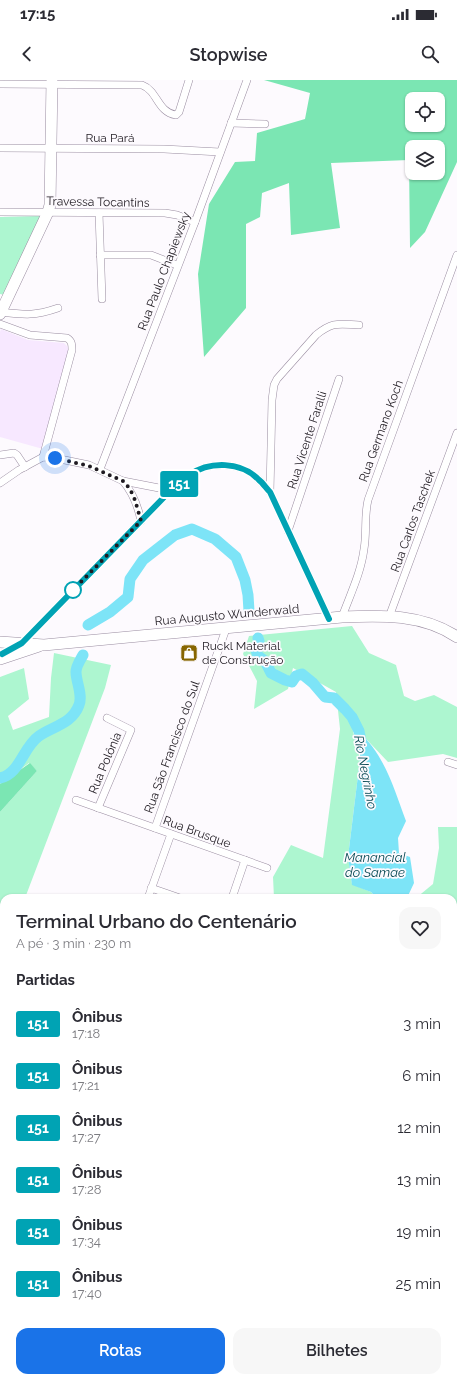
<!DOCTYPE html>
<html lang="pt">
<meta charset="utf-8">
<style>
:root{--surface:#fff;--page:#f7f7f7;--text:#2b2b33;--muted:#7c7c81;--accent:#1a73e8}
body{margin:0;font-family:Raleway,sans-serif;background:var(--page);color:var(--text);height:100vh;display:flex;flex-direction:column;font-size:15px;white-space:nowrap}
*{box-sizing:border-box;margin:0}
p{font-size:13px;color:var(--muted)}
.icon{flex:none;width:22px;height:22px;fill:none;stroke:currentColor;stroke-width:2;stroke-linecap:round;stroke-linejoin:round}
.map{position:relative;flex:1;overflow:hidden}
.details{position:absolute;left:0px;top:814px;width:457px;height:488px;display:flex;flex-direction:column;background:var(--surface);border-radius:12px 12px 0 0;box-shadow:0 1px 3px #0004}
.details>*{flex:none}
.badge{padding:0 8px;border-radius:3px;font-size:14px;line-height:26px}
.buttons{position:absolute;left:405px;top:12px;display:grid;gap:8px}
.buttons a{display:grid;place-items:center;width:40px;height:40px;border-radius:8px;background:var(--surface);box-shadow:0 1px 3px #0004;font-size:20px}
.you{position:absolute;width:20px;height:20px;margin:-10px;border:3px solid #fff;border-radius:50%;background:#1a73e8;box-shadow:0 0 0 6px #1a73e833}
.map>.badge{position:absolute;translate:-50% -50%;box-shadow:0 0 0 2px #fff}
h2{padding:0 16px;font-size:15px;line-height:36px}
.round{display:grid;place-items:center;flex:none;width:42px;height:42px;border-radius:12px;background:var(--page)}
.overview{display:flex;align-items:center;justify-content:space-between;height:68px;padding:0 16px}
h1{font-size:19px;font-weight:600;line-height:30px}
.primary-button{display:flex;gap:8px;margin-top:auto;padding:8px 16px}
.primary-button a{flex:1;height:46px;border-radius:12px;background:var(--accent);color:#fff;font-size:16px;font-weight:600;line-height:46px;text-align:center}
.primary-button a+a{background:var(--page);color:var(--text)}
ul{padding:0;list-style:none}
li{display:flex;align-items:center;gap:12px;height:52px;padding:0 16px}
li div{flex:1}
li b{display:block;font-size:15px}
li em{font-style:normal}
li .badge{min-width:44px;font-weight:700;text-align:center}
.status{display:flex;justify-content:space-between;align-items:center;height:28px;padding:0 20px;background:var(--surface);direction:ltr}
.status svg{height:11px;fill:currentColor}
header{display:flex;justify-content:space-between;align-items:center;height:52px;padding:0 16px;background:var(--surface);font-size:18px;font-weight:600}
.map>svg:first-child{display:block}
.built{fill:#f7e8ff}
.green{fill:#adf6d0}
.forest{fill:#7be6b3;fill-rule:evenodd}
.water{fill:#7de4f7}
.lines{fill:none;stroke-linecap:round;stroke-linejoin:round}
.river{stroke:#7de4f7;stroke-width:11}
.street-casing{stroke:#9a8da1;stroke-width:8}
.secondary-casing{stroke:#9a8da1;stroke-width:12}
.street{stroke:#fff;stroke-width:7}
.secondary{stroke:#fff;stroke-width:11}
.line-casing{stroke:#fff;stroke-width:9}
.line{stroke:#00a3b4;stroke-width:6}
.walk{stroke:#1f1a21;stroke-width:4;stroke-dasharray:0 7.2}
.stop-dot{fill:#fff;stroke:#00a3b4;stroke-width:2}
.labels{text-anchor:middle;stroke-width:3.5;stroke-linejoin:round;paint-order:stroke}
.street-label{font-size:12px;fill:#1f1a21;stroke:#fdfafe}
.poi-label{font-size:12px;fill:#1f1a21;stroke:#fdfafe;text-anchor:start}
.water-label{font-size:13px;font-style:italic;fill:#084a54;stroke:#fdfafe}
</style>
<div class="status"><b>17:15</b><svg viewBox="0 0 49 12"><path d="M0 12V9h3v3zM5 12V6h3v6zM10 12V3h3v9zM15 12V0h3v12zM26 1h20v11H26zM47 4h2v5h-2z"/></svg></div>
<header><svg class="icon" aria-label="back" viewBox="0 0 24 24"><path d="M15 5l-7 7 7 7"/></svg>Stopwise<svg class="icon" aria-label="search" viewBox="0 0 24 24"><circle cx="10" cy="10" r="6"/><path d="M15 15l6 6"/></svg></header>
<div class="map">
<svg width="457" height="1302" viewBox="0 0 457 1302">
<rect width="100%" height="100%" fill="#fdfafe"/>
<path class="built" d="M1,249l27,11 36,3 6,6 -27,100 -43,-12v-105z"/>
<g class="green">
<path d="M42,136l-37,79 -5,-1v-77z"/>
<path d="M352,546l17,27 27,12 8,31 11,5 19,-6 23,12v51l-14,-4 -55,8 -37,-39 9,36 -12,98 4,27 19,8 6,6h-103l-1,-21 18,-32 32,13 17,-129 -4,-37 -43,-24 -5,21 -34,20 3,-28 -14,-27 6,-18z"/>
<path d="M54,573l57,12 -6,23 -80,210h-21v146l-4,2v-234l37,-41 -8,-8 -29,21v-107l24,-9 5,31 -21,17 5,14 36,-13 2,-39z"/>
<path d="M438,747h19v136l-4,-3v-62h-37l17,-14 6,-36z"/>
</g>
<g class="forest">
<path d="M264,0h193v82l-32,70 -15,16 -1,-88 -78,3 9,65 -49,7 -2,-52 -27,10 -2,24 -14,7v84l-42,49 -6,-83 11,-70 26,-42 20,-1 2,-28 48,-14 5,-26zM412,19h26v26h-26zM412,67h26v26h-26z"/>
<path d="M30,683l7,8 -37,41v-28z"/>
<path d="M453,880l4,3v379h-4z"/>
<path d="M4,964v43h-4v-42z"/>
<path d="M4,1121v113l-4,1v-112z"/>
<path d="M0,1263h4v35h57l12,4 3,-4h306l-1,4h-381z"/>
</g>
<path class="water" d="M358,651c27,24 36,58 48,90l-8,17 1,15 11,4 4,26 -7,15h-30l-6,-6 -19,-7 -4,-28 12,-98v-18z"/>
<g class="lines">
<g class="river">
<path d="M88,545l22,-13 18,-15 2,-18 13,-19 32,-25 17,-6 23,10 21,18 9,23 3,15 1,16"/>
<path d="M258,558l1,3 -3,9 2,6 7,5 6,12 14,7 7,2 4,-6 6,-2 11,9 12,14 9,1 11,11 7,8 7,14 3,15"/>
<path d="M0,698c20,-4 23,-31 39,-42 14,-10 33,-12 40,-31 4,-10 -3,-23 -3,-33 0,-6 5,-13 7,-17"/>
<path d="M453,883l4,3"/>
</g>
<defs>
<g id="street">
<path d="M0,4l142,1c16,6 15,27 34,30l3,-3 10,-32"/>
<path d="M231,43l34,1"/>
<path d="M0,68l164,1 56,3"/>
<path d="M0,132l165,1 12,2 18,7"/>
<path d="M99,133l3,86"/>
<path d="M100,175h51l26,10"/>
<path d="M1,232c24,3 34,4 57,-4"/>
<path d="M0,244l30,11 37,3c5,3 5,7 5,12l-29,107"/>
<path d="M0,375l14,-2 3,2 8,12"/>
<path d="M100,389l95,-247 52,-142"/>
<path d="M123,401c10,12 15,25 18,40"/>
<path d="M0,403l19,-13 24,-13 12,1 34,7 34,16 36,7 13,1"/>
<path d="M270,412l2,-92 2,-15 3,-6 39,-44c17,-14 23,-11 43,-10"/>
<path d="M288,451l51,-152"/>
<path d="M342,537c8,-22 19,-44 22,-68 3,-16 0,-32 4,-49l89,-245"/>
<path d="M389,537l68,-184"/>
<path d="M2,574l20,-11 150,-154c6,-5 11,-11 17,-14 21,-14 52,-14 70,5 4,3 7,8 11,12l59,127"/>
<path d="M448,682l9,3"/>
<path d="M76,720l191,68"/>
<path d="M98,728l33,-78 -24,-12"/>
<path d="M155,748l71,-199"/>
<path d="M151,808l29,10"/>
<path d="M148,818l23,-64"/>
<path d="M232,818l13,-38"/>
<path d="M0,1015l4,-4"/>
</g>
<g id="secondary">
<path d="M0,234l48,-102 2,-7 2,-125"/>
<path d="M0,562l44,3 298,-28c40,-2 81,-3 115,20"/>
<path d="M0,579l39,-13"/>
</g>
</defs>
<use href="#street" class="street-casing"/>
<use href="#secondary" class="secondary-casing"/>
<use href="#street" class="street"/>
<use href="#secondary" class="secondary"/>
</g>
<g class="lines">
<defs>
<path id="line" d="M2,574l20,-11 150,-154c6,-5 11,-11 17,-14 21,-14 52,-14 70,5 4,3 7,8 11,12l59,127"/>
</defs>
<use href="#line" class="line-casing"/>
<use href="#line" class="line"/>
<path class="walk" d="M55,378l34,8 34,15 7,8 5,11 6,21 -68,69"/>
</g>
<defs>
<symbol id="shop-square" viewBox="-11 -11 22 22"><rect x="-9" y="-9" width="18" height="18" rx="4" fill="#876601" stroke="#fdfafe"/><path d="M-5-2.5h2.3a2.7 3.5 0 0 1 5.4 0H5L5.5 6h-11ZM-1.5-2.5h3a1.5 2.3 0 0 0-3 0Z" fill="#fff"/></symbol>
</defs>
<g fill-rule="evenodd">
<use href="#shop-square" x="179" y="563" width="20" height="20"/>
</g>
<circle class="stop-dot" cx="73" cy="510" r="8"/>
<g class="labels">
<g class="street-label">
<text x="110" y="62">Rua Pará</text>
<text transform="translate(98 122) rotate(1)" y="4">Travessa Tocantins</text>
<text transform="translate(164 191) rotate(-69)" y="4">Rua Paulo Chapiewsky</text>
<text transform="translate(381 351) rotate(-70)" y="4">Rua Germano Koch</text>
<text transform="translate(307 360) rotate(-72)" y="4">Rua Vicente Faralli</text>
<text transform="translate(413 441) rotate(-70)" y="4">Rua Carlos Taschek</text>
<text transform="translate(227 535) rotate(-5)" y="4">Rua Augusto Wunderwald</text>
<text transform="translate(172 667) rotate(-70)" y="4">Rua São Francisco do Sul</text>
<text transform="translate(105 683) rotate(-67)" y="4">Rua Polônia</text>
<text transform="translate(197 752) rotate(20)" y="4">Rua Brusque</text>
</g>
<g class="poi-label">
<text x="202" y="570">Ruckl Material<tspan x="202" dy="14">de Construção</tspan></text>
</g>
<g class="water-label">
<text transform="translate(366 692) rotate(79)" y="5">Rio Negrinho</text>
<text x="375" y="782">Manancial<tspan x="375" dy="15">do Samae</tspan></text>
</g>
</g>
</svg>
<div class="buttons">
<a><svg class="icon" aria-label="locate" viewBox="0 0 24 24"><circle cx="12" cy="12" r="6"/><path d="M12 2v4M12 18v4M2 12h4M18 12h4"/></svg></a>
<a><svg class="icon" aria-label="layers" viewBox="0 0 24 24"><path d="M12 4l9 5-9 5-9-5zM3 14l9 5 9-5"/></svg></a>
</div>
<div class="you" style="left:55px;top:378px"></div>
<b class="badge" style="left:179px;top:404px;background:#00a3b4;color:#fff">151</b>
<section class="details">
<div class="overview"><div><h1>Terminal Urbano do Centenário</h1><p>A pé · 3 min · 230 m</p></div><a class="round"><svg class="icon" aria-label="heart" viewBox="0 0 24 24"><path d="M12 20l-8-8c-3-5 5-10 8-4 3-6 11-1 8 4z"/></svg></a></div>
<h2>Partidas</h2>
<ul>
<li><span class="badge" style="background:#00a3b4;color:#fff">151</span><div><b>Ônibus</b><p>17:18</p></div><em>3 min</em></li>
<li><span class="badge" style="background:#00a3b4;color:#fff">151</span><div><b>Ônibus</b><p>17:21</p></div><em>6 min</em></li>
<li><span class="badge" style="background:#00a3b4;color:#fff">151</span><div><b>Ônibus</b><p>17:27</p></div><em>12 min</em></li>
<li><span class="badge" style="background:#00a3b4;color:#fff">151</span><div><b>Ônibus</b><p>17:28</p></div><em>13 min</em></li>
<li><span class="badge" style="background:#00a3b4;color:#fff">151</span><div><b>Ônibus</b><p>17:34</p></div><em>19 min</em></li>
<li><span class="badge" style="background:#00a3b4;color:#fff">151</span><div><b>Ônibus</b><p>17:40</p></div><em>25 min</em></li>
</ul>
<div class="primary-button"><a>Rotas</a><a>Bilhetes</a></div>
</section>
</div>
